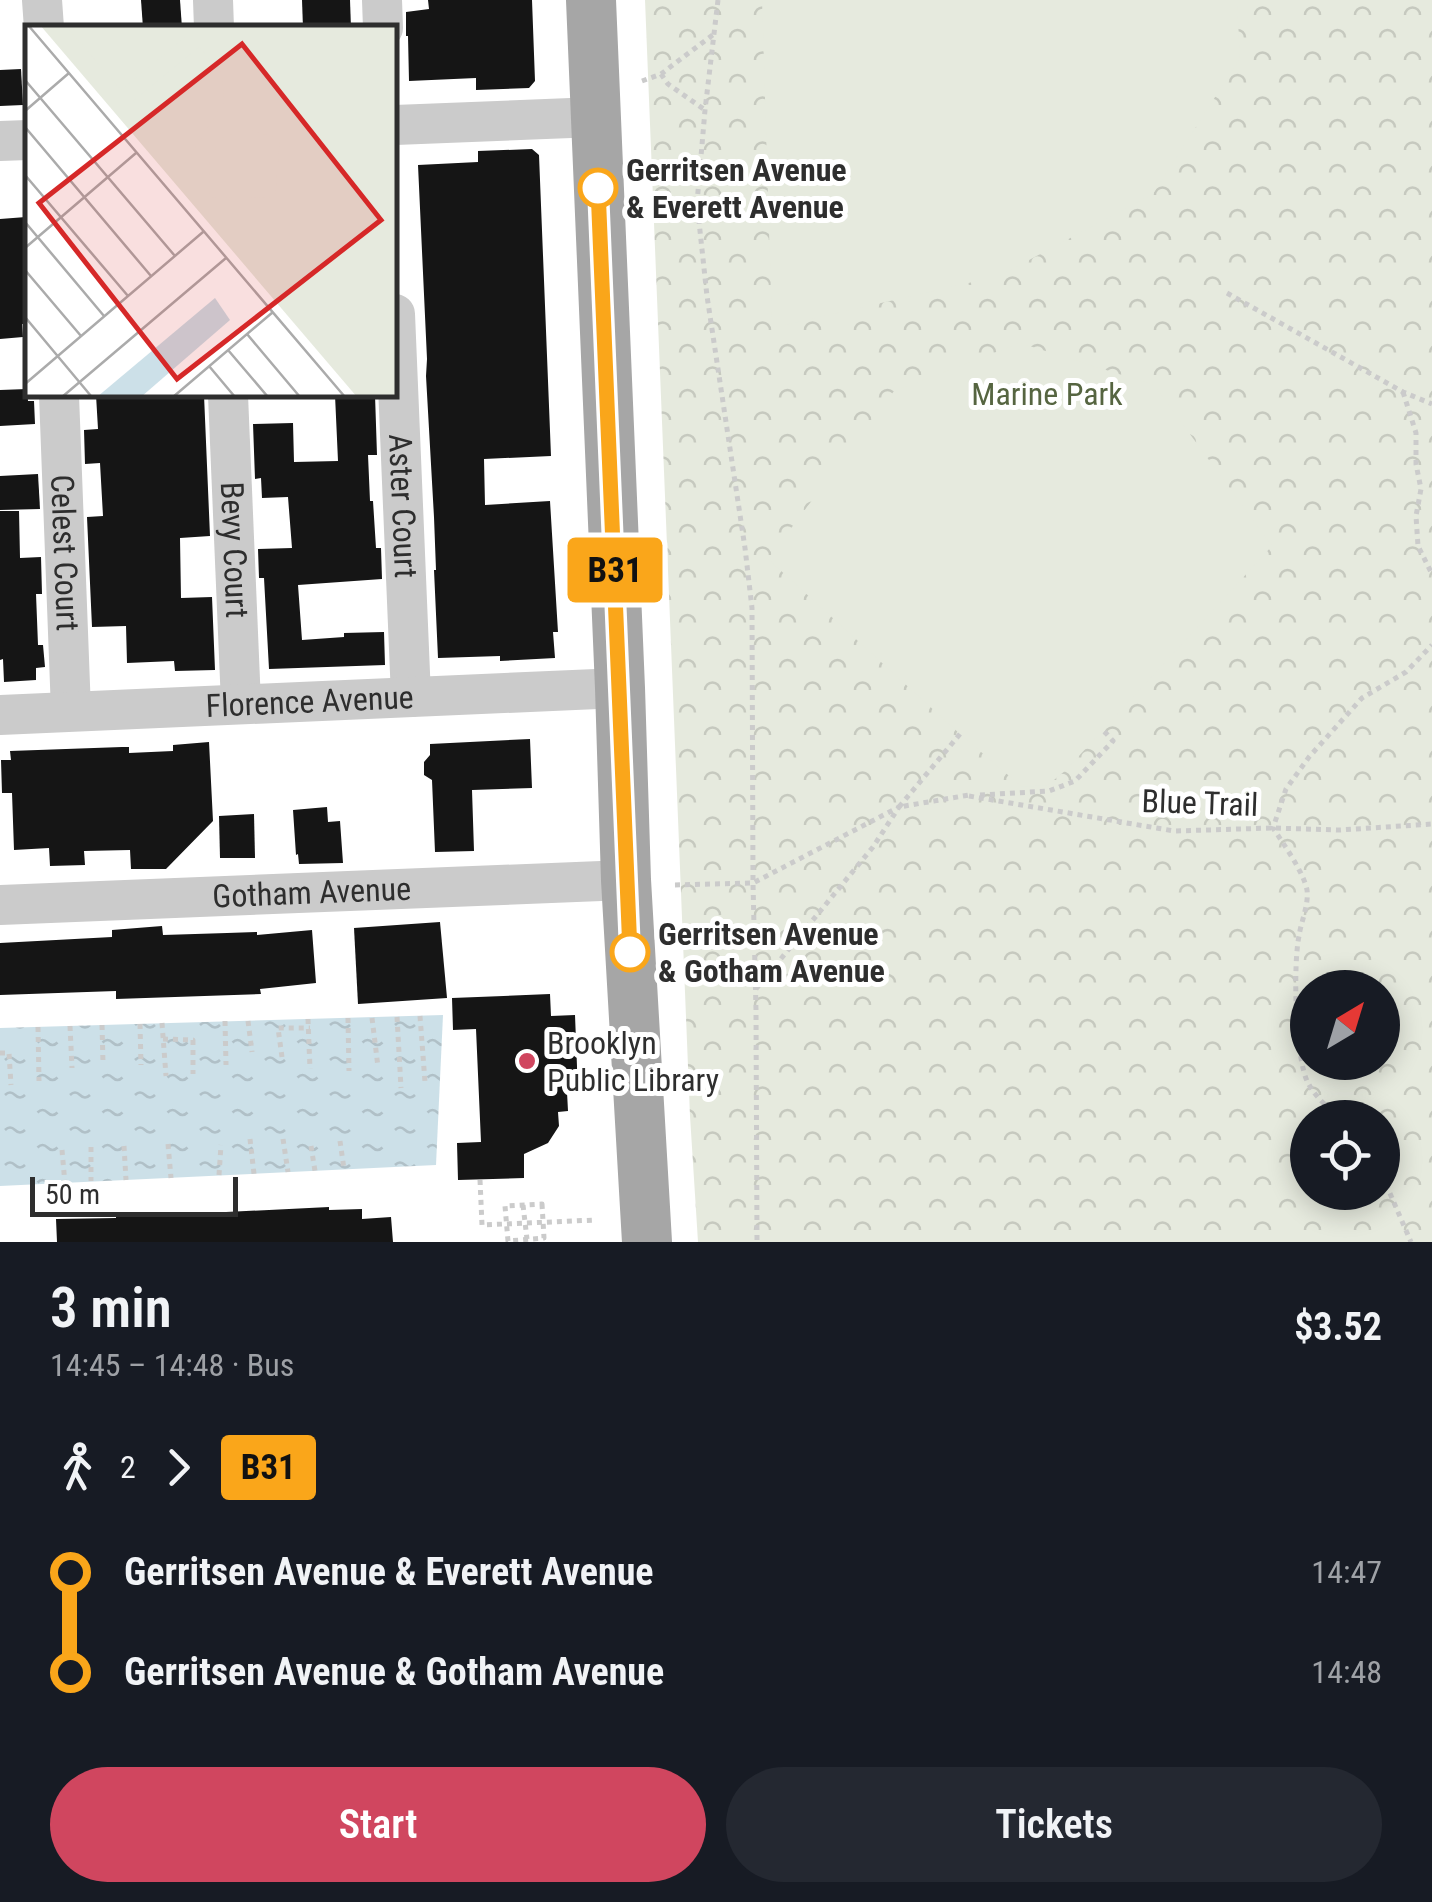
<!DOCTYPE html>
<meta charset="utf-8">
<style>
:root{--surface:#171b24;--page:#242831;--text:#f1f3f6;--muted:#9ea1a6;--accent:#d0465f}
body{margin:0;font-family:"Roboto Condensed",sans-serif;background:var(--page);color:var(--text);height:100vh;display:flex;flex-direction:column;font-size:38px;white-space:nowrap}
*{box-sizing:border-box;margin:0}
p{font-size:32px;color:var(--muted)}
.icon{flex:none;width:55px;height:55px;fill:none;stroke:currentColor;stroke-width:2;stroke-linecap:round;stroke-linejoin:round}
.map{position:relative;height:1242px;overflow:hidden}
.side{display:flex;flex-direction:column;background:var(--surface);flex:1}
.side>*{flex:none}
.badge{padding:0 20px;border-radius:8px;font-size:35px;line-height:65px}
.needle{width:65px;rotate:38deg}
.controls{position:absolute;left:1290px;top:970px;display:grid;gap:20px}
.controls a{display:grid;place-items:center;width:110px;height:110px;border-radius:50%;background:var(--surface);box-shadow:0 5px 25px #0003;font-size:50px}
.scale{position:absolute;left:30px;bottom:25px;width:208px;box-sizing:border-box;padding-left:10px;border:5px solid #2e2e2e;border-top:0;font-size:28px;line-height:35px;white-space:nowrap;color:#2e2e2e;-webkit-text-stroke:8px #fff;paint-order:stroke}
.map>.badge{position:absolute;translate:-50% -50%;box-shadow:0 0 0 5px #fff}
.legs{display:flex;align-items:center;gap:15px;height:110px;padding:0 50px;font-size:32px}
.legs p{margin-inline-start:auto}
.summary{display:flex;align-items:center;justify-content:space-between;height:170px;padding:0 50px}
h1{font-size:55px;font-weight:600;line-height:75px}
.action{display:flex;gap:20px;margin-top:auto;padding:20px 50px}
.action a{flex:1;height:115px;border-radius:60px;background:var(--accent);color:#fff;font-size:40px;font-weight:600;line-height:115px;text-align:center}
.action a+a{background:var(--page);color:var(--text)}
ul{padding:0 50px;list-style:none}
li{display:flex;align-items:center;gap:35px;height:100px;font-size:38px}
li i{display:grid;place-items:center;width:15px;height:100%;margin:0 12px;background:currentColor}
li i::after{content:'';width:25px;height:25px;margin:-12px;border:8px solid;border-radius:50%;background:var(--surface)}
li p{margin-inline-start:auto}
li:first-child i{background:linear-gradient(#0000 50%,currentColor 0)}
li:last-child i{background:linear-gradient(currentColor 50%,#0000 0)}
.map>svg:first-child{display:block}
.park{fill:url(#park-crowns);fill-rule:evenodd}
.pitch{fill:#e6eade}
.water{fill:url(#water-ripples)}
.building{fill:#151515}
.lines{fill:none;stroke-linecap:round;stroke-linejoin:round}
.path{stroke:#cbcbcb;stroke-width:5;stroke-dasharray:5 5;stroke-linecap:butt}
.minor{stroke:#cbcbcb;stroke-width:40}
.major{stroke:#a6a6a6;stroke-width:50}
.line-1-casing{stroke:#fff;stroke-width:22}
.line-1{stroke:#faa61a;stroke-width:15}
.stop-1-dot{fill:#fff;stroke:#faa61a;stroke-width:5}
.poi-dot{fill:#d0465f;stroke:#fff;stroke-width:4}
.labels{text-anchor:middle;stroke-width:10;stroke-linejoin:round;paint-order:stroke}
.stop-label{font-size:32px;font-weight:bold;fill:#2e2e2e;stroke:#fff;text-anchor:start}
.park-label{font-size:32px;fill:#566541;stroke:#fff}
.street-label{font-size:32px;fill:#2e2e2e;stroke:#fff}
.poi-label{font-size:32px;fill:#2e2e2e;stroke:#fff;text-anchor:start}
.inset-road{fill:none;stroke:#ababab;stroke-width:2.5}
.view{fill:#d62828;fill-opacity:0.15;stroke:#d62828;stroke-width:5}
.inset-edge{fill:none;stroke:#2e2e2e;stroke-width:5}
</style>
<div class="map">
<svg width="1432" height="1242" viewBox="0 0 1432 1242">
<defs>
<pattern id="park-crowns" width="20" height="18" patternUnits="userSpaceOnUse" patternTransform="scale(2.5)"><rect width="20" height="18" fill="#e6eade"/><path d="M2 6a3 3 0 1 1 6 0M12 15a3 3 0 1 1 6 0" fill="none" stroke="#c6c9bf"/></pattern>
<pattern id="water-ripples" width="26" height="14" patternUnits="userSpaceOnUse" patternTransform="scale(2.5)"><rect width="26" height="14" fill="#cce0e8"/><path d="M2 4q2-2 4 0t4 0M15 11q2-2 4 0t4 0" fill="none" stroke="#b0c0c7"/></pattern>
</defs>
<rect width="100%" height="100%" fill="#fff"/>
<path class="park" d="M645,0h787v1242h-734l-8,-126zM1308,988h74v74h-74zM1308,1118h74v74h-74z"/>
<g class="pitch">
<path d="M762,0h475l3,58 -87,136 -154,82 -227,52z"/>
<path d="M1020,343l134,42 118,161 -206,224 -18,15 -26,2 -62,-53 -192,-175 126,-168z"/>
</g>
<path class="water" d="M443,1015l-7,150 -436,21v-158z"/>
<g class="building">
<path d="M141,0h39l2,28h-39z"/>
<path d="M302,0h48l1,28h-48z"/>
<path d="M428,0h104l3,81 -6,7 -53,2v-12l-67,3 -1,-45h-2v-24l23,-3z"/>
<path d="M21,69l2,36 -23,1v-36z"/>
<path d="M532,149l7,6 12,301 -67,3 1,46 65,-4 8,131h-5l2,26 -55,3v-5l-62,2 -4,-88h2l-2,-53 -8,-141 1,-17 -9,-194 60,-3v-11z"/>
<path d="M26,217l2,107h-6l1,13 -23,2v-120z"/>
<path d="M27,389l1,12h6l1,23 -35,2v-36z"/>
<path d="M96,395h108l6,141 -30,2 1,60 31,-1 3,73 -40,1 -1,-10 -47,2 -1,-37 -34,1 -5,-110 16,-1 -3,-53 -15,1 -1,-34 14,-1z"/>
<path d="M335,395h40l2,60h-9l2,46h3l3,47h5l1,31 -84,6 4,55 42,-3v-4l40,-1 1,33 -116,4 -5,-91h-5l-1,-29 34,-1 -4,-51 -26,1 -1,-20 -6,1 -2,-55 40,-1 1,39 44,-1z"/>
<path d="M38,474l2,35 -40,1v-34z"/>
<path d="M0,511h19l1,47 21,-1 1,37h-6l2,51h5l2,22 -9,1v12l-32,2 -1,-23 -3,1z"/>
<path d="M530,739l2,49 -60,2 2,61 -39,1 -3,-72 -8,-5v-13l6,-7v-11z"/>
<path d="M209,742l4,79 -47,48h-35l-1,-19 -46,1 1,14 -35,1 -1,-18 -35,2 -2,-57h-10l-1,-33h10l-1,-9 112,-4h7v6l44,-2v-6z"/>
<path d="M327,807l1,15 12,-1 3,42 -44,1 -1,-10 -2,1 -3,-45z"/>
<path d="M254,814l1,44h-35l-1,-42z"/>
<path d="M440,922l7,76 -89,6 -4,-76z"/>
<path d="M162,926l1,9 64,-2 30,-1v3l55,-5 4,53 -56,6 1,5 -145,5v-8l-116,4v-52l112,-6v-7z"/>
<path d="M550,994l1,22 24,-1 3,77h-11l1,19 -10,1 1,14 -11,17 -24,11v24l-66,2 -1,-37 24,-1 -5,-113 -23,1 -1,-32z"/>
<path d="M329,1207v3l33,-1v10l29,-2 2,25h-336l-1,-23 60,-1v-4l23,-1v2l27,-2v2z"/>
</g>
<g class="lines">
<g class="path">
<path d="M718,0l-13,110 -8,93 10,93 38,252 7,60 1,275 146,-76 -26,40 -117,142"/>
<path d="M661,74l7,10 37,26"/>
<path d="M642,81l19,-7 53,-40"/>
<path d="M1227,293l176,99 29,12"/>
<path d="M1403,392l13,41v31l5,25 -5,27 2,30 14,28"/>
<path d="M960,734l-61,73 70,-12"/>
<path d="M980,795l69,-4 26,-10 38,-40 -10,-11"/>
<path d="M969,796l205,35 99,-3 67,2 92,-6"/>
<path d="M675,885l78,-2 3,127 1,232"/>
<path d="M420,1016l5,66"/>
<path d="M397,1017l4,71"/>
<path d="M348,1018l1,53"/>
<path d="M372,1018l6,49"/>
<path d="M308,1019l2,50"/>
<path d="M225,1021l1,44"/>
<path d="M248,1021l4,31"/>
<path d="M162,1023l4,53"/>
<path d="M140,1024l1,41"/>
<path d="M102,1025l1,38"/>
<path d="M70,1026l2,42"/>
<path d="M38,1027l1,54"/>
<path d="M163,1039l30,1v34"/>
<path d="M0,1053h9l2,32"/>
<path d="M282,1057l-4,-29h32"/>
<path d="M1339,1118c-12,-12 -23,-20 -31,-35 -13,-25 -15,-119 -9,-147 2,-14 10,-32 8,-46 -3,-17 -24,-47 -34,-62l13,-39 23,-32 53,-59 44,-26 26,-27"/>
<path d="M250,1139l4,35"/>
<path d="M283,1139l5,33"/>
<path d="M340,1141l4,28"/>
<path d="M168,1144l3,34"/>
<path d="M124,1146l2,34"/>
<path d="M311,1146l4,25"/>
<path d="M91,1147v34"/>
<path d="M62,1150l3,34"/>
<path d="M219,1175l2,-30"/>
<path d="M1382,1175l29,67"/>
<path d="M480,1180l2,45 114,-5"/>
<path d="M542,1204l2,34 -36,3 -3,-35z"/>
<path d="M523,1205l4,34"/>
</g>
<g class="minor">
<path d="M42,0l2,28"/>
<path d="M213,0l1,28"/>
<path d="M382,0l1,28"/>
<path d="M395,125l201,-8"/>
<path d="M0,141l28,-1"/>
<path id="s1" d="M395,314l16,383"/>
<path id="s2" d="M59,395l12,316"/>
<path id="s3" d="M228,395l13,309"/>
<path id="s4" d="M0,715l620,-27"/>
<path id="s5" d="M0,905l626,-25"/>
</g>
<path class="major" d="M591,0l29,688 6,192 21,362"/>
</g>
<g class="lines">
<defs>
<path id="line-1" d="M598,188l32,764"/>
</defs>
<use href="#line-1" class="line-1-casing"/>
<use href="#line-1" class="line-1"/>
</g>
<g class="stop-1-dot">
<circle cx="598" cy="188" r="18"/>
<circle cx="630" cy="952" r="18"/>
</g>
<circle class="poi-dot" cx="527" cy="1061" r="10"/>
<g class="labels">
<g class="stop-label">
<text x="626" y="181">Gerritsen Avenue<tspan x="626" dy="37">&amp; Everett Avenue</tspan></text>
<text x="658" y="945">Gerritsen Avenue<tspan x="658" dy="37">&amp; Gotham Avenue</tspan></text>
</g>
<g class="park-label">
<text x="1047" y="405">Marine Park</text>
</g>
<g class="street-label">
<text dy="11" stroke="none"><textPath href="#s1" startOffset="192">Aster Court</textPath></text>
<text dy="11" stroke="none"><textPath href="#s3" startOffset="155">Bevy Court</textPath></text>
<text dy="11" stroke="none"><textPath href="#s2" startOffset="158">Celest Court</textPath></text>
<text dy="11" stroke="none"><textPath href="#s4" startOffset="310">Florence Avenue</textPath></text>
<text transform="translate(1200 803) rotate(2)" y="11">Blue Trail</text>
<text dy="11" stroke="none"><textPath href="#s5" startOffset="312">Gotham Avenue</textPath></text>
</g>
<g class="poi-label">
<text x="547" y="1054">Brooklyn<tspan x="547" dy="37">Public Library</tspan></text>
</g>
</g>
<g transform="translate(25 25)">
<rect width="372" height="372" fill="#fff"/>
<path d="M15,0h357v372h-40z" fill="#e6eade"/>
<path d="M40,0h111l9,12 -64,53zM174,22l23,26 2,29 -39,62 -52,-63zM221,104l34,10 -5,59 -65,-1 -1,-38 13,-21z" fill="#e6eade"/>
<path d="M190,273l15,22 -89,77h-44z" fill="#cce0e8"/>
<path class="inset-road" d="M3,0l317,372M0,55l150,176M0,86l44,-38M0,102l126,149M0,150l103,121M0,197l79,94M0,223l111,-95M0,245l56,66M0,292l66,79M222,309l53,63M203,325l40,47M184,341l26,31M0,359l178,-152M37,372l164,-139M148,372l100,-85"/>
<path class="view" d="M217,19l139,176 -204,159 -138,-176z"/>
<rect width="372" height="372" class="inset-edge"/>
</g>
</svg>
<div class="controls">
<a><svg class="needle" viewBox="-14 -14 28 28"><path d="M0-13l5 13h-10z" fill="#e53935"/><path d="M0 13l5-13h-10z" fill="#9ea1a6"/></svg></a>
<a><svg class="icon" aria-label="locate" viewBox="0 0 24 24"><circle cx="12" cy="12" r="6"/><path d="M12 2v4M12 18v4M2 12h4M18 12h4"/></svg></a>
</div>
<div class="scale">50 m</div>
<b class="badge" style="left:615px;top:570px;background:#faa61a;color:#111">B31</b>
</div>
<section class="side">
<div class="summary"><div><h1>3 min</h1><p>14:45 – 14:48 · Bus</p></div><b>$3.52</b></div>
<div class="legs"><svg class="icon" aria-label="walk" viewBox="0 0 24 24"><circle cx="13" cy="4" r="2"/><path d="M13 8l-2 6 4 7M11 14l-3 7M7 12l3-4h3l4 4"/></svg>2<svg class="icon" aria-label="forward" viewBox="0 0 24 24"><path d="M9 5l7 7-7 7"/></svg><b class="badge" style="background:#faa61a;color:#111">B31</b></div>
<ul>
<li><i style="color:#faa61a"></i><b>Gerritsen Avenue &amp; Everett Avenue</b><p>14:47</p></li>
<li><i style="color:#faa61a"></i><b>Gerritsen Avenue &amp; Gotham Avenue</b><p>14:48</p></li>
</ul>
<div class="action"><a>Start</a><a>Tickets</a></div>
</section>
